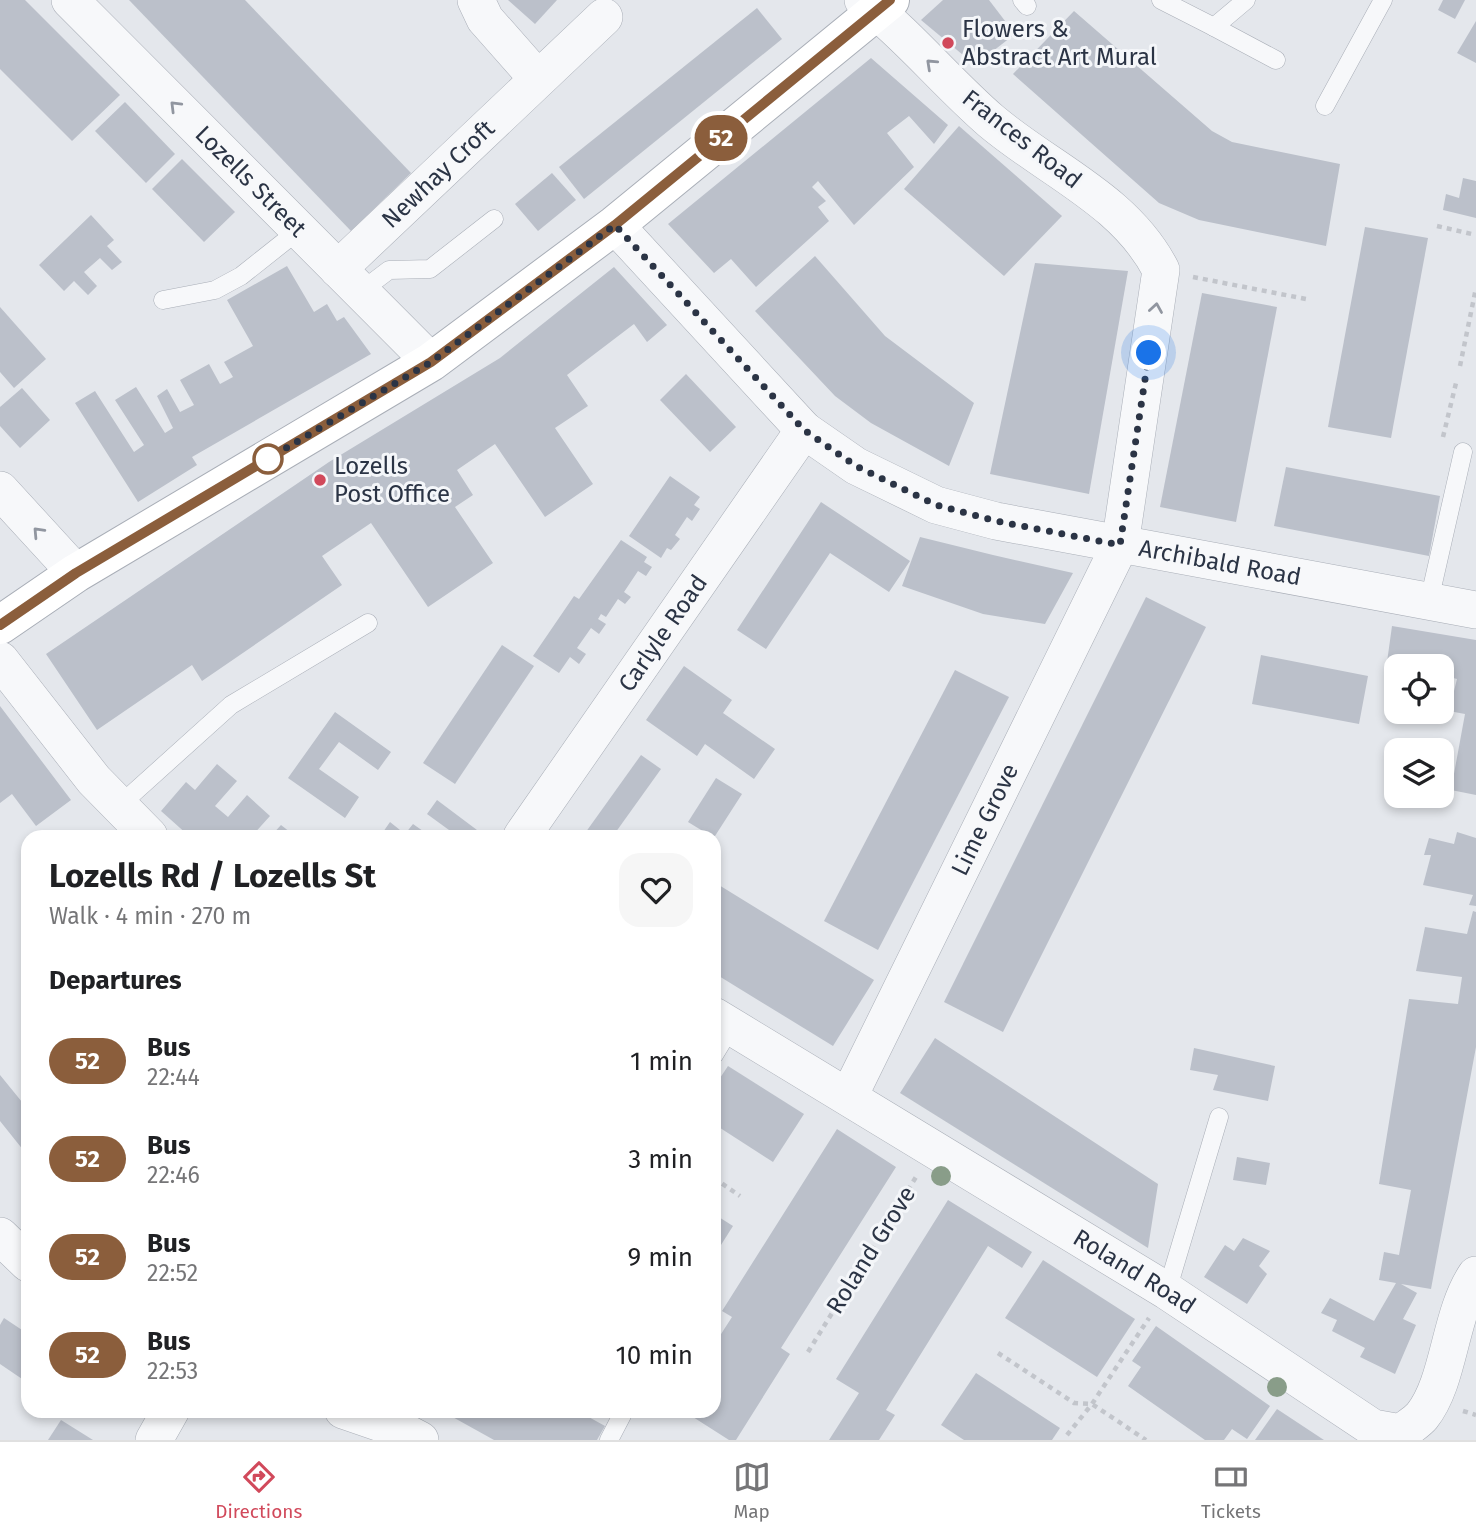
<!DOCTYPE html>
<meta charset="utf-8">
<style>
:root{--surface:#fff;--page:#f6f6f6;--text:#202124;--muted:#757577;--line:#e0e0e0;--accent:#d1495b}
body{margin:0;font-family:"Fira Sans",sans-serif;background:var(--page);color:var(--text);height:100vh;display:flex;flex-direction:column;font-size:26px;white-space:nowrap}
*{box-sizing:border-box;margin:0}
p{font-size:23px;color:var(--muted)}
.icon{flex:none;width:38px;height:38px;fill:none;stroke:currentColor;stroke-width:2;stroke-linecap:round;stroke-linejoin:round}
.map{position:relative;flex:1;overflow:hidden}
.drawer{position:absolute;left:21px;top:830px;width:700px;height:588px;display:flex;flex-direction:column;background:var(--surface);border-radius:21px;box-shadow:0 4px 10px #0003}
.drawer>*{flex:none}
.badge{padding:0 14px;border-radius:23px;font-size:24px;line-height:46px}
.tools{position:absolute;left:1384px;top:654px;display:grid;gap:14px}
.tools a{display:grid;place-items:center;width:70px;height:70px;border-radius:14px;background:var(--surface);box-shadow:0 4px 10px #0003;font-size:35px}
.you{position:absolute;width:35px;height:35px;margin:-18px;border:5px solid #fff;border-radius:50%;background:#1a73e8;box-shadow:0 0 0 10px #1a73e833}
.map>.badge{position:absolute;translate:-50% -50%;box-shadow:0 0 0 4px #fff}
h2{padding:0 28px;font-size:26px;line-height:63px}
.round{display:grid;place-items:center;flex:none;width:74px;height:74px;border-radius:21px;background:var(--page)}
.head{display:flex;align-items:center;justify-content:space-between;height:119px;padding:0 28px}
h1{font-size:33px;font-weight:700;line-height:52px}
ul{padding:0;list-style:none}
li{display:flex;align-items:center;gap:21px;height:98px;padding:0 28px}
li div{flex:1}
li b{display:block;font-size:26px}
li em{font-style:normal}
li .badge{min-width:77px;font-weight:700;text-align:center}
.tab-bar{display:flex;justify-content:space-around;align-items:center;height:98px;border-top:2px solid var(--line);background:var(--surface);font-size:19px;color:var(--muted)}
.tab-bar a{display:grid;justify-items:center;gap:4px}
.tab-bar .selected{color:var(--accent)}
.map>svg:first-child{display:block}
.building{fill:#bbc0ca}
.lines{fill:none;stroke-linecap:round;stroke-linejoin:round}
.service-casing{stroke:#a9aeb7;stroke-width:19}
.minor-casing{stroke:#a9aeb7;stroke-width:38}
.secondary-casing{stroke:#a9aeb7;stroke-width:40}
.path{stroke:#c2c5cb;stroke-width:4.5;stroke-dasharray:5 5;stroke-linecap:butt}
.service{stroke:#f7f8fa;stroke-width:18}
.minor{stroke:#f7f8fa;stroke-width:37}
.secondary{stroke:#fff;stroke-width:38}
.tree{fill:#899d89}
.oneway{stroke:#9196a0}
.line-casing{stroke:#fff;stroke-width:16}
.line{stroke:#8b5e3c;stroke-width:10}
.walk{stroke:#2b3445;stroke-width:7;stroke-dasharray:0 12.6}
.poi-dot{fill:#d1495b;stroke:#f4f6f9;stroke-width:2.5}
.stop-dot{fill:#fff;stroke:#8b5e3c;stroke-width:3.5}
.labels{text-anchor:middle;stroke-width:6;stroke-linejoin:round;paint-order:stroke}
.poi-label{font-size:24px;fill:#2b3445;stroke:#f4f6f9;text-anchor:start}
.street-label{font-size:24px;fill:#2b3445;stroke:#f4f6f9}
</style>
<div class="map">
<svg width="1476" height="1440" viewBox="0 0 1476 1440">
<rect width="100%" height="100%" fill="#e4e7ec"/>
<g class="building">
<path d="M0,0h25l95,95 -48,46 -72,-72z"/>
<path d="M129,0h116l166,173 -60,58z"/>
<path d="M508,0h49l-22,24z"/>
<path d="M943,0h46l26,34 -40,31 -54,-45z"/>
<path d="M1443,0h22l-10,19 -17,-9z"/>
<path d="M757,8l25,31 -198,160 -25,-32z"/>
<path d="M1074,11l138,120 20,11 108,22 -14,82 -127,-26 -40,-17 -146,-129z"/>
<path d="M1476,21v42l-19,-10z"/>
<path d="M871,58l77,67 -14,19 -25,-28 -22,17 27,34 -60,58 -36,-44 -6,6 14,14 -8,6 11,14 -73,66 -25,-28 -17,14 -46,-49z"/>
<path d="M125,102l50,52 -29,29 -51,-52z"/>
<path d="M959,126l103,90 -58,60 -100,-87z"/>
<path d="M182,159l53,53 -31,30 -52,-53z"/>
<path d="M552,173l24,27 -38,31 -23,-27z"/>
<path d="M1463,178l13,3v37l-33,-8 3,-16 13,4z"/>
<path d="M91,215l23,25 -7,6 15,16 -10,8 -12,-12 -16,14 13,14 -9,9 -14,-14 -10,10 -25,-26z"/>
<path d="M1365,227l63,11 -37,200 -63,-11z"/>
<path d="M815,256l70,80 89,67 -25,63 -78,-43 -36,-27 -80,-85z"/>
<path d="M1035,263l93,8 -39,223 -99,-20z"/>
<path d="M287,266l27,46 13,-8 10,17 7,-4 27,37 -179,103 5,8 -59,37 -63,-99 20,-12 39,61 10,-7 -29,-45 21,-13 29,46 8,-5 -16,-32 10,-7 13,23 14,-7 -14,-25 29,-16 11,20 13,-7 -9,-15 29,-16 -26,-46z"/>
<path d="M614,267l53,58 -20,17 -13,-18 -67,51 21,31 -33,22 38,56 -48,33 -50,-73 -38,26 16,25 -18,12 38,56 -65,44 -57,-84 -49,33 20,29 -140,96 -10,-16 -95,65 -51,-76 283,-192 171,-104z"/>
<path d="M1202,293l75,14 -41,215 -76,-15z"/>
<path d="M0,307l46,52 -32,29 -14,-16z"/>
<path d="M686,374l50,53 -26,25 -50,-52z"/>
<path d="M22,388l28,32 -30,28 -20,-22v-19z"/>
<path d="M1286,467l154,29 -11,60 -155,-30z"/>
<path d="M670,476l30,21 -6,8 6,4 -8,12 -5,-4 -12,18 5,4 -9,11 -4,-2 -6,10 -32,-22z"/>
<path d="M821,502l89,59 -21,31 -59,-39 -64,96 -29,-19z"/>
<path d="M920,537l73,18 80,18 -28,51 -62,-10 -81,-28z"/>
<path d="M621,540l26,17 -3,5 8,5 -6,9 -8,-5 -14,21 7,5 -6,7 -7,-5 -12,18 -5,-3 -3,5 8,5 -7,10 -8,-6 -14,20 9,6 -7,10 -9,-7 -11,16 -26,-17 41,-60 5,3z"/>
<path d="M1146,597l60,30 -203,405 -59,-30z"/>
<path d="M1392,626l84,14v155l-25,-5 14,-76 -16,-3 8,-32 -15,-4v-8h-36l-19,-5z"/>
<path d="M502,645l32,21 -79,118 -32,-21z"/>
<path d="M1261,655l107,21 -9,48 -107,-20z"/>
<path d="M684,666l48,34 -9,13 52,36 -21,30 -49,-35 -8,12 -51,-36z"/>
<path d="M955,670l54,27 -131,253 -54,-29z"/>
<path d="M0,706l71,94 -35,26 -24,-32 -12,9z"/>
<path d="M335,712l56,40 -13,18 -39,-28 -20,27 40,28 -14,21 -57,-40z"/>
<path d="M641,755l20,14 -48,67h-30z"/>
<path d="M217,764l20,17 -22,25 13,11 19,-22 23,21 -18,20h-63l-28,-25 25,-29 9,8z"/>
<path d="M716,778l26,16 -27,42h-4l-23,-14z"/>
<path d="M437,800l48,36h-41l5,-6 -22,-16z"/>
<path d="M390,822l15,12 8,-10 17,12h-46l-3,-1z"/>
<path d="M281,825l14,11h-24z"/>
<path d="M1457,832l19,6v68l-7,-1 4,-10 -50,-10 8,-30h-7l5,-17 25,6z"/>
<path d="M714,882l160,98 -41,66 -119,-73z"/>
<path d="M1473,911l3,1v135l-45,242 -30,-5 16,9 -14,26 13,6 -21,49 -35,-17 5,-9 -33,-17 5,-11 -16,-7 9,-15 44,23 22,-38 -17,-3 5,-28 15,3 12,-65 -32,-6 30,-185 49,5 4,-27 -46,-6 9,-44 42,7z"/>
<path d="M935,1038l223,146 -10,64 -248,-155z"/>
<path d="M1194,1048l81,18 -7,35 -55,-11 5,-15 -28,-5z"/>
<path d="M728,1066l76,48 -31,48 -59,-38v-37z"/>
<path d="M0,1075l22,27 6,-5v59l-28,-35z"/>
<path d="M837,1129l59,38 -115,181 9,6 -54,86h-7l-47,-30h32v-65l18,-28 -10,-6z"/>
<path d="M1237,1157l33,6 -4,22 -33,-5z"/>
<path d="M948,1200l84,52 -10,16 -34,-22 -102,164 9,5 -16,25h-50l30,-47 -23,-14z"/>
<path d="M714,1214l19,12 -19,30z"/>
<path d="M1243,1238l27,13 -11,15 8,8 -20,30 -43,-27 21,-32 9,6z"/>
<path d="M1043,1260l92,59 -38,58 -92,-59z"/>
<path d="M4,1318l24,16v49l-28,-19v-39z"/>
<path d="M1156,1326l114,80 -23,33 -15,-10 -8,11h-19l-77,-54 13,-19 -9,-6z"/>
<path d="M976,1373l84,55 -8,12h-88l-23,-15z"/>
<path d="M1277,1409l47,31h-69z"/>
<path d="M440,1410h136l29,16 -8,14h-103z"/>
<path d="M61,1420l32,20h-45z"/>
</g>
<g class="lines">
<defs>
<g id="service">
<path d="M1022,0l5,6"/>
<path d="M1161,0l53,27"/>
<path d="M1246,0l-32,27 62,33"/>
<path d="M1325,106l58,-106"/>
<path d="M360,292l29,-22 41,-1 64,-50"/>
<path d="M163,300l52,-10 26,-14 58,-46"/>
<path d="M1429,601l34,-149"/>
<path d="M120,805l111,-100 137,-82"/>
<path d="M714,1055l17,-28"/>
<path d="M1167,1291l52,-174"/>
<path d="M609,1440l13,-25"/>
</g>
<g id="minor">
<path id="s1" d="M70,0l361,362"/>
<path d="M476,0l9,19 52,59"/>
<path id="s2" d="M615,225l189,205 52,36 80,39 60,16 480,89"/>
<path id="s3" d="M338,269l266,-252"/>
<path d="M0,490l76,83"/>
<path d="M0,660l94,120 55,56"/>
<path id="s4" d="M522,836l282,-406"/>
<path id="s5" d="M714,1016l453,275 206,137 28,5c6,-5 16,-11 21,-17 28,-35 27,-101 54,-141"/>
<path id="s6" d="M849,1096l271,-551 41,-275c-36,-70 -112,-100 -170,-149 -44,-38 -82,-85 -128,-121"/>
<path d="M0,1236l28,27"/>
<path d="M343,1410l58,20 19,10"/>
<path d="M154,1440l17,-30"/>
</g>
<path id="secondary" d="M0,625l76,-52 355,-211 184,-137 275,-225"/>
</defs>
<use href="#service" class="service-casing"/>
<use href="#minor" class="minor-casing"/>
<use href="#secondary" class="secondary-casing"/>
<g class="path">
<path d="M1437,226l39,9"/>
<path d="M1193,277l113,22"/>
<path d="M1460,366l16,-78"/>
<path d="M1443,437l13,-54"/>
<path d="M714,1178l26,18"/>
<path d="M808,1352l108,-175"/>
<path d="M998,1353l76,50 18,1 54,36"/>
<path d="M1463,1411l13,4"/>
<path d="M1067,1435l25,-31 57,-86"/>
</g>
<use href="#service" class="service"/>
<use href="#minor" class="minor"/>
<use href="#secondary" class="secondary"/>
</g>
<g class="tree">
<circle cx="941" cy="1176" r="10"/>
<circle cx="1277" cy="1387" r="10"/>
</g>
<defs><path id="oneway-chevron" d="M-2-3.5L2.5 0L-2 3.5" fill="none" stroke-width="1.6" stroke-linecap="round" stroke-linejoin="round" transform="scale(1.75)"/></defs>
<g class="oneway">
<use href="#oneway-chevron" transform="translate(931 64) rotate(-137)"/>
<use href="#oneway-chevron" transform="translate(175 106) rotate(-135)"/>
<use href="#oneway-chevron" transform="translate(1156 308) rotate(-81)"/>
<use href="#oneway-chevron" transform="translate(38 532) rotate(-133)"/>
</g>
<g class="lines">
<defs>
<path id="line" d="M0,625l76,-52 355,-211 184,-137 275,-225"/>
</defs>
<use href="#line" class="line-casing"/>
<use href="#line" class="line"/>
<path class="walk" d="M268,459l-7,4 170,-101 184,-137 189,205 52,36 80,39 60,16 124,24 29,-192"/>
</g>
<g class="poi-dot">
<circle cx="948" cy="43" r="7"/>
<circle cx="320" cy="480" r="7"/>
</g>
<circle class="stop-dot" cx="268" cy="459" r="14"/>
<g class="labels">
<g class="poi-label">
<text x="962" y="37">Flowers &amp;<tspan x="962" dy="28">Abstract Art Mural</tspan></text>
<text x="334" y="474">Lozells<tspan x="334" dy="28">Post Office</tspan></text>
</g>
<g class="street-label">
<text transform="translate(1022 139) rotate(38)" y="8">Frances Road</text>
<text dy="8" stroke="none"><textPath href="#s3" startOffset="138">Newhay Croft</textPath></text>
<text dy="8" stroke="none"><textPath href="#s1" startOffset="256">Lozells Street</textPath></text>
<text dy="8" stroke="none"><textPath href="#s2" startOffset="721">Archibald Road</textPath></text>
<text dy="8" stroke="none"><textPath href="#s4" startOffset="247">Carlyle Road</textPath></text>
<text dy="8" stroke="none"><textPath href="#s6" startOffset="308">Lime Grove</textPath></text>
<text transform="translate(871 1250) rotate(-58)" y="8">Roland Grove</text>
<text dy="8" stroke="none"><textPath href="#s5" startOffset="492">Roland Road</textPath></text>
</g>
</g>
</svg>
<div class="tools">
<a><svg class="icon" aria-label="locate" viewBox="0 0 24 24"><circle cx="12" cy="12" r="6"/><path d="M12 2v4M12 18v4M2 12h4M18 12h4"/></svg></a>
<a><svg class="icon" aria-label="layers" viewBox="0 0 24 24"><path d="M12 4l9 5-9 5-9-5zM3 14l9 5 9-5"/></svg></a>
</div>
<div class="you" style="left:1149px;top:353px"></div>
<b class="badge" style="left:721px;top:138px;background:#8b5e3c;color:#fff">52</b>
<section class="drawer">
<div class="head"><div><h1>Lozells Rd / Lozells St</h1><p>Walk · 4 min · 270 m</p></div><a class="round"><svg class="icon" aria-label="heart" viewBox="0 0 24 24"><path d="M12 20l-8-8c-3-5 5-10 8-4 3-6 11-1 8 4z"/></svg></a></div>
<h2>Departures</h2>
<ul>
<li><span class="badge" style="background:#8b5e3c;color:#fff">52</span><div><b>Bus</b><p>22:44</p></div><em>1 min</em></li>
<li><span class="badge" style="background:#8b5e3c;color:#fff">52</span><div><b>Bus</b><p>22:46</p></div><em>3 min</em></li>
<li><span class="badge" style="background:#8b5e3c;color:#fff">52</span><div><b>Bus</b><p>22:52</p></div><em>9 min</em></li>
<li><span class="badge" style="background:#8b5e3c;color:#fff">52</span><div><b>Bus</b><p>22:53</p></div><em>10 min</em></li>
</ul>
</section>
</div>
<nav class="tab-bar">
<a class="selected"><svg class="icon" aria-label="directions" viewBox="0 0 24 24"><path d="M12 3l9 9-9 9-9-9zM9 14v-3h6M13 9l2 2-2 2"/></svg>Directions</a>
<a><svg class="icon" aria-label="map" viewBox="0 0 24 24"><path d="M3 6l6-2 6 2 6-2v14l-6 2-6-2-6 2zM9 4v14M15 6v14"/></svg>Map</a>
<a><svg class="icon" aria-label="tickets" viewBox="0 0 24 24"><path d="M3 7h18v10H3zM15 7v10"/></svg>Tickets</a>
</nav>
